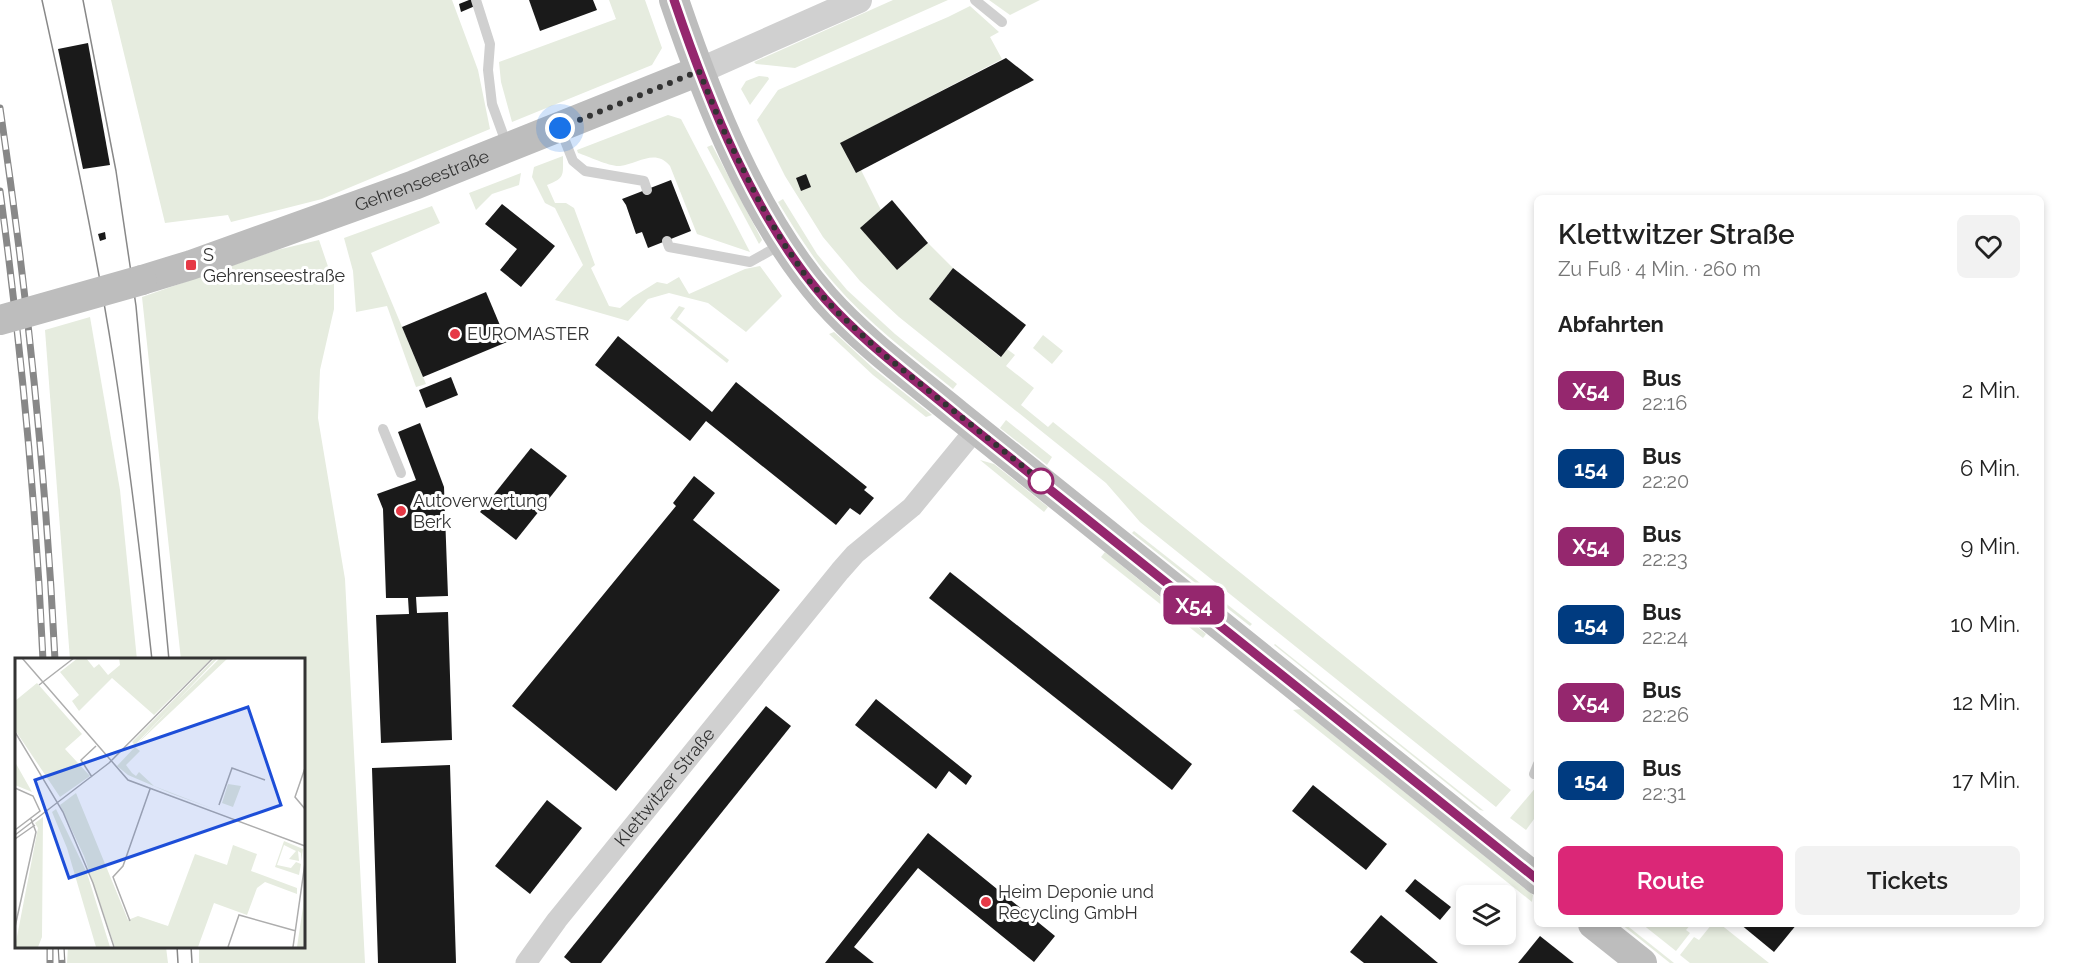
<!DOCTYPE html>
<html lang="de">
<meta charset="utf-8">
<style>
:root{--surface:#fff;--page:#f2f2f2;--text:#222;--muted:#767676;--accent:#db2777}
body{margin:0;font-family:Raleway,sans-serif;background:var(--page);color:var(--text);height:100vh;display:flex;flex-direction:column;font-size:22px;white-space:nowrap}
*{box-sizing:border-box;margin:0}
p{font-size:20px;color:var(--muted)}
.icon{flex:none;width:33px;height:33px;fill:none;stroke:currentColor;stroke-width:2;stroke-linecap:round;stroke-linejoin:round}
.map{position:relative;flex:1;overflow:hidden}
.side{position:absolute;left:1534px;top:195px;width:510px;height:732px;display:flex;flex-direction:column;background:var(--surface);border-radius:9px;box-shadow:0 3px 9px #0003}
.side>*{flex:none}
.badge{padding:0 12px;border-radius:9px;font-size:21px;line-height:39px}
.tools{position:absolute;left:1456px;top:885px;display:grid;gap:12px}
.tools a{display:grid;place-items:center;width:60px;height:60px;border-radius:9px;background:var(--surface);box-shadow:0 3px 9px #0003;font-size:30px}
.you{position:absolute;width:30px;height:30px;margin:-15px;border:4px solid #fff;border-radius:50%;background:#1a73e8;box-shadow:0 0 0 9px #1a73e833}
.map>.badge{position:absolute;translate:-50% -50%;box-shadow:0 0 0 3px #fff}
h2{padding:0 24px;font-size:22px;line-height:54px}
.round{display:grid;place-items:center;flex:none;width:63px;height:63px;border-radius:9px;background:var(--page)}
.overview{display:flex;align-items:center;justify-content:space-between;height:102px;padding:0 24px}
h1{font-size:28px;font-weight:600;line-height:45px}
.primary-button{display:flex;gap:12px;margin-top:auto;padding:12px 24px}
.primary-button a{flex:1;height:69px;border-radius:9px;background:var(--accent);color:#fff;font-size:24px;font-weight:600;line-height:69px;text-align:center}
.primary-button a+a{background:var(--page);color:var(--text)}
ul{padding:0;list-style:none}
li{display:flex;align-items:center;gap:18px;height:78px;padding:0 24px}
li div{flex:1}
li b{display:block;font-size:22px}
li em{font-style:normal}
li .badge{min-width:66px;font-weight:700;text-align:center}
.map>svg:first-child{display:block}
.green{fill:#e6ecdf}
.building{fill:#1a1a1a}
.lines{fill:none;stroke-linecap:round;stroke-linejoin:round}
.service{stroke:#d0d0d0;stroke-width:10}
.minor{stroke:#d0d0d0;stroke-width:21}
.tertiary{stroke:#d0d0d0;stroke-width:26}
.secondary{stroke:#bdbdbd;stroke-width:30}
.tram{stroke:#888;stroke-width:1.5}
.rail-casing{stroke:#888;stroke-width:7}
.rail{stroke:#fff;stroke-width:4.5;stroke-dasharray:14;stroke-linecap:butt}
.secondary-bridge{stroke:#bdbdbd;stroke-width:30}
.line-casing{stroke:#fff;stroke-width:14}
.line{stroke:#95276e;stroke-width:9}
.walk{stroke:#333;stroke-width:6;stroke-dasharray:0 10.8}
.poi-dot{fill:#e63946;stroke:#fff;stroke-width:2}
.stop-dot{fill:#fff;stroke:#95276e;stroke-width:3}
.labels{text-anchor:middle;stroke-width:6;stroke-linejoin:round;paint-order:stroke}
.street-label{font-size:18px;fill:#333;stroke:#fff}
.poi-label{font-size:18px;fill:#333;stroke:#fff;text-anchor:start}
.inset-road{fill:none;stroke:#adadad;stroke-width:1.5}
.view{fill:#1d4ed8;fill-opacity:0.15;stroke:#1d4ed8;stroke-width:3}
.inset-edge{fill:none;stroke:#333;stroke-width:3}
</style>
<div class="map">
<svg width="2081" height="963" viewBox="0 0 2081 963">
<rect width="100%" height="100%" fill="#fff"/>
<g class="green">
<path d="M111,0h341l26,70 12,59 -168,70 -91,23 -3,-7 -63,8z"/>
<path d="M609,0h36l17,48 -10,17 -140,57 -11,-40 -2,-20 117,-43z"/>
<path d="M893,0h55l-153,68 -39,-4 -2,-2z"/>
<path d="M989,0h51l-30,15z"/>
<path d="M970,6l29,26 -9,5 12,22 -161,84 15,30 5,-3 20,40 16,60 31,-27 25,25 -24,31 71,58 7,-8 8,6 -9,11 28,22 -13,17 27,22 5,-5 458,368 -15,17 -356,-285 -34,-39 -207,-166 -39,-36 -37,-44 -38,-61 -28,-56 21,-30 170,-73z"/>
<path d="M759,76l9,1 1,2 -19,26 -9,-16 5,-8z"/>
<path d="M668,115l13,4 69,133 -53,-18 -27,-68c-15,-18 -32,-2 -50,0 -10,1 -32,-10 -42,-13l-1,-3z"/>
<path d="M712,145l50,95 -3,4 -52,-97z"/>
<path d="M563,156c0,20 2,22 -16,29l8,18h11l8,5 21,57 -4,3 18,38 11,2 13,-11 24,-15 10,2 12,-7 10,17 56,-25 15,-3 22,30 -36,36 -38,-29 -39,-10 -21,6 -20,22 -73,-21 28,-35 -28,-57 -10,-5 -13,-26 2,-10z"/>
<path d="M521,173l-2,12 -27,9 -16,16 -7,-17z"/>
<path d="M783,199l34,55 30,36 48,44 62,50 -4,5c-42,-34 -85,-66 -120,-107 -21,-25 -38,-52 -55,-80z"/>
<path d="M432,206l8,17 -69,30 55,131 -10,3 -29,-81 -31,6 -3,-41 -9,-33z"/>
<path d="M319,240l15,44v25l-14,61 -2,48 27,161 20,384h-166v-16l104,-1v-286h-122l-39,-363 135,-47z"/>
<path d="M679,306l6,2 -8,11 52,41 -2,3 -57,-45z"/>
<path d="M90,317l30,173 17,170h-67l-25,-330z"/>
<path d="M834,332l39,36 59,47 -6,2 -53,-42 -44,-41z"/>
<path d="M1043,335l20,16 -11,13 -19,-16z"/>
<path d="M1006,420l46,37 -5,8 -47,-37z"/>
<path d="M980,460l14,4 54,43 -4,5z"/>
<path d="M1134,531l118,93 -2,2 -118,-93z"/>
<path d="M1105,552l101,82 -3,4 -102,-81z"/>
<path d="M1275,644l209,167 -4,-1 -206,-165z"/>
<path d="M1301,709l232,186 -1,7 -239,-192z"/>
<path d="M1537,786v29l-11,15 -16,-12z"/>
<path d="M1621,924h4l49,39h-4z"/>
<path d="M1642,924h49l-5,6 4,3 -14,18z"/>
<path d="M1712,924h8l49,39h-79l-10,-8 14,-18 5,3z"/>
<path d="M68,946l98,1 2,16h-101z"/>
</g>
<g class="building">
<path d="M469,0h4l2,6 -14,6 -2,-8z"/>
<path d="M529,0h64l4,10 -57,21z"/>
<path d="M88,43l22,122 -27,4 -25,-120z"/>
<path d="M1006,58l28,22 -178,93 -16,-30z"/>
<path d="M806,174l5,13 -10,4 -5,-13z"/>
<path d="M671,180l20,51 -43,17 -6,-16 -6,2 -10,-29 -4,-6z"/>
<path d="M892,200l36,43 -31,27 -37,-42z"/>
<path d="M502,204l53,42 -34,41 -21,-17 17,-21 -32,-25z"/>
<path d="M105,232l1,7 -6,2 -2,-7z"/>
<path d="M953,268l73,57 -25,32 -72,-58z"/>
<path d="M486,292l21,50 -84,35 -21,-50z"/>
<path d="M618,336l94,76 24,-30 131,105 -3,3 10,8 -14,17 -10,-7 -14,17 -130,-104 -16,20 -95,-76z"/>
<path d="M451,377l7,18 -32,13 -7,-18z"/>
<path d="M420,423l24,64 4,109 -32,1 1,16 31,-1 4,128 -71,3 -5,-128 33,-1 -1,-16h-22l-3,-89 -6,-15 39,-14 -18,-48z"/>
<path d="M531,448l36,28 -51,64 -36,-28z"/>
<path d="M694,476l21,17 -22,27 87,70 -164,201 -104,-85 164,-200 -3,-3z"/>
<path d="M950,572l242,192 -20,26 -243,-192z"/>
<path d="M876,699l96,77 -6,9 -17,-14 -13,18 -81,-64z"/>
<path d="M766,706l25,20 -190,237h-30l-7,-6z"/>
<path d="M450,765l6,198h-78l-6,-195z"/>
<path d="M1313,785l74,59 -21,26 -74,-59z"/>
<path d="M547,800l35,28 -52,66 -35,-28z"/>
<path d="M928,833l127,103 -21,26 -116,-94 -64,79 20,16h-49z"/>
<path d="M1415,879l36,28 -11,13 -35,-29z"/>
<path d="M1381,915l57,48h-74l-14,-11z"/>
<path d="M1740,924h57l-23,28z"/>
<path d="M1540,936l34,27h-56z"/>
</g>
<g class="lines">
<g class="service">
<path d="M476,0l14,44 -2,26 4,34 15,41"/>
<path d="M975,0l27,22"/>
<path d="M560,128l13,33 12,10 59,10 3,9"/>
<path d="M667,241l2,6 81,15 32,-18"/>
<path d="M383,429l18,44"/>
<path d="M1534,774l4,-10"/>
</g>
<path class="minor" id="s1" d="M526,963l31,-43 283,-349 15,-17 57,-47 64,-78"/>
<path class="tertiary" d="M699,71l160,-71"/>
<g class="secondary">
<path d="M674,0c34,100 80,218 151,299 39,44 88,79 133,116l580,465"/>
<path id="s2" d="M142,280l49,-15 223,-80 285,-114"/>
<path d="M1593,924l49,39"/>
</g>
<g class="tram">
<path d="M42,0c26,119 52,237 71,357 16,101 28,202 39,303"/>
<path d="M83,0l33,171 20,135 33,354"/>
<path d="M177,946l1,17"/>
<path d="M191,946l1,17"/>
</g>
<defs>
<g id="rail">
<path d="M0,108c27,183 46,367 55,552"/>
<path d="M0,191c21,155 36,312 43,469"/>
<path d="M50,946v17"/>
<path d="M61,946l1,17"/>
</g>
</defs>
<use href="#rail" class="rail-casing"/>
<use href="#rail" class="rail"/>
<path class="secondary-bridge" d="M0,320l142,-40"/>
</g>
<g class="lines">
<defs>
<path id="line" d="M674,0c34,100 80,218 151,299 39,44 88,79 133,117l580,464"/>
</defs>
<use href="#line" class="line-casing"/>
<use href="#line" class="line"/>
<path class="walk" d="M560,128l139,-57 24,58 37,74 24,41 26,38 26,29 47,43 158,127"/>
</g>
<g class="poi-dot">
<rect x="185" y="259" width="12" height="12" rx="3"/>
<circle cx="455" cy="334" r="6"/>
<circle cx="401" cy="511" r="6"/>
<circle cx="986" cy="902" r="6"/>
</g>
<circle class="stop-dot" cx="1041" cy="481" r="12"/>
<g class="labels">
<g class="street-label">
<text dy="6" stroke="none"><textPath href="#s2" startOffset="297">Gehrenseestraße</textPath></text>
<text dy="6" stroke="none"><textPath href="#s1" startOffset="224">Klettwitzer Straße</textPath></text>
</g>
<g class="poi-label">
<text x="203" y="261">S<tspan x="203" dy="21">Gehrenseestraße</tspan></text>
<text x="467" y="340">EUROMASTER</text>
<text x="413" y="507">Autoverwertung<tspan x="413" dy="21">Berk</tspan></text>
<text x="998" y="898">Heim Deponie und<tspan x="998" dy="21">Recycling GmbH</tspan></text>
</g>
</g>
<g transform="translate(15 658)">
<rect width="290" height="290" fill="#fff"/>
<path d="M63,0h8l8,10 5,-4 9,11 12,-10 -1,-7h93l-58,57 -42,-37 -33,33 -7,-10 7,-6 -19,-23zM200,0h3l-83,87 -3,-3zM205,0h8l-92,87 40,-43zM22,25l45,51 -17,15 25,27 -30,21 -45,-67v-29zM120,89l5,4 -14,14 6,8 4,3 3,-4 15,14 62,24 -46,-17 -42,-18 -11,-9zM0,104l17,30 -17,-7zM213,126l13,2 -8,21 -11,-4zM61,135l52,127 10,-4 30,10 27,-72 32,11 6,-20 24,9 -6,17 46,17v6l-32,-12 -8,6 -10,27 -33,-12 -16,44h-83l-31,-91 -24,-51zM41,151l31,64 23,74h-14l-29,-99 -15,-36zM28,159l-1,120 -4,10h-23l23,-119 -3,-5zM269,183l19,8 -2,12v-8l-3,-2 1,10 -10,-2 7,-8 -12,-6 -7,20 14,3 5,-6 5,2 -2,11 -24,-8zM289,227v62h-7l6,-40z" fill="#e6ecdf"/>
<path class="inset-road" d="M7,0l106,122 177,66M24,27l35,-27M0,74l48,80 30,71 21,64M94,105l104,-105M290,110l-10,29 10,12M77,119l-11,-17 15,-14M0,130l18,8 7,15 -25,19M204,147l13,-37 33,12M0,177l94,-72M0,181l20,-14M115,263l-17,-44 10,-11 27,-77M0,269l21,-95 -5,-13M213,289l11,-32 57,16M278,289l12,-84"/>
<path class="view" d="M233,49l33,98 -212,73 -34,-98z"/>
<rect width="290" height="290" class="inset-edge"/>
</g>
</svg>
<div class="tools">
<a><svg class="icon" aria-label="layers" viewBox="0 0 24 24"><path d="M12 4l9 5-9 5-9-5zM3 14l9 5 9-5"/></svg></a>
</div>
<div class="you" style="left:560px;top:128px"></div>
<b class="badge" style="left:1194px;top:605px;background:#95276e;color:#fff">X54</b>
<section class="side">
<div class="overview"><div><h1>Klettwitzer Straße</h1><p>Zu Fuß · 4 Min. · 260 m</p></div><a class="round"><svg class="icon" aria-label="heart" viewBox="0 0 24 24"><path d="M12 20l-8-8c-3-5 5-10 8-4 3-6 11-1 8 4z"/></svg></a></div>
<h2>Abfahrten</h2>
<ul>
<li><span class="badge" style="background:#95276e;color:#fff">X54</span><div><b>Bus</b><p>22:16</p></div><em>2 Min.</em></li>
<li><span class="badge" style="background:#003b80;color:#fff">154</span><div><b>Bus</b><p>22:20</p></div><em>6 Min.</em></li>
<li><span class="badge" style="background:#95276e;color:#fff">X54</span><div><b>Bus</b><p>22:23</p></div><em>9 Min.</em></li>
<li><span class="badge" style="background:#003b80;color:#fff">154</span><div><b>Bus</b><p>22:24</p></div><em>10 Min.</em></li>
<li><span class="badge" style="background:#95276e;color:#fff">X54</span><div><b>Bus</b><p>22:26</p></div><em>12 Min.</em></li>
<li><span class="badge" style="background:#003b80;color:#fff">154</span><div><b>Bus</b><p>22:31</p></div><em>17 Min.</em></li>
</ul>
<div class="primary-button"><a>Route</a><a>Tickets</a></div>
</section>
</div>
